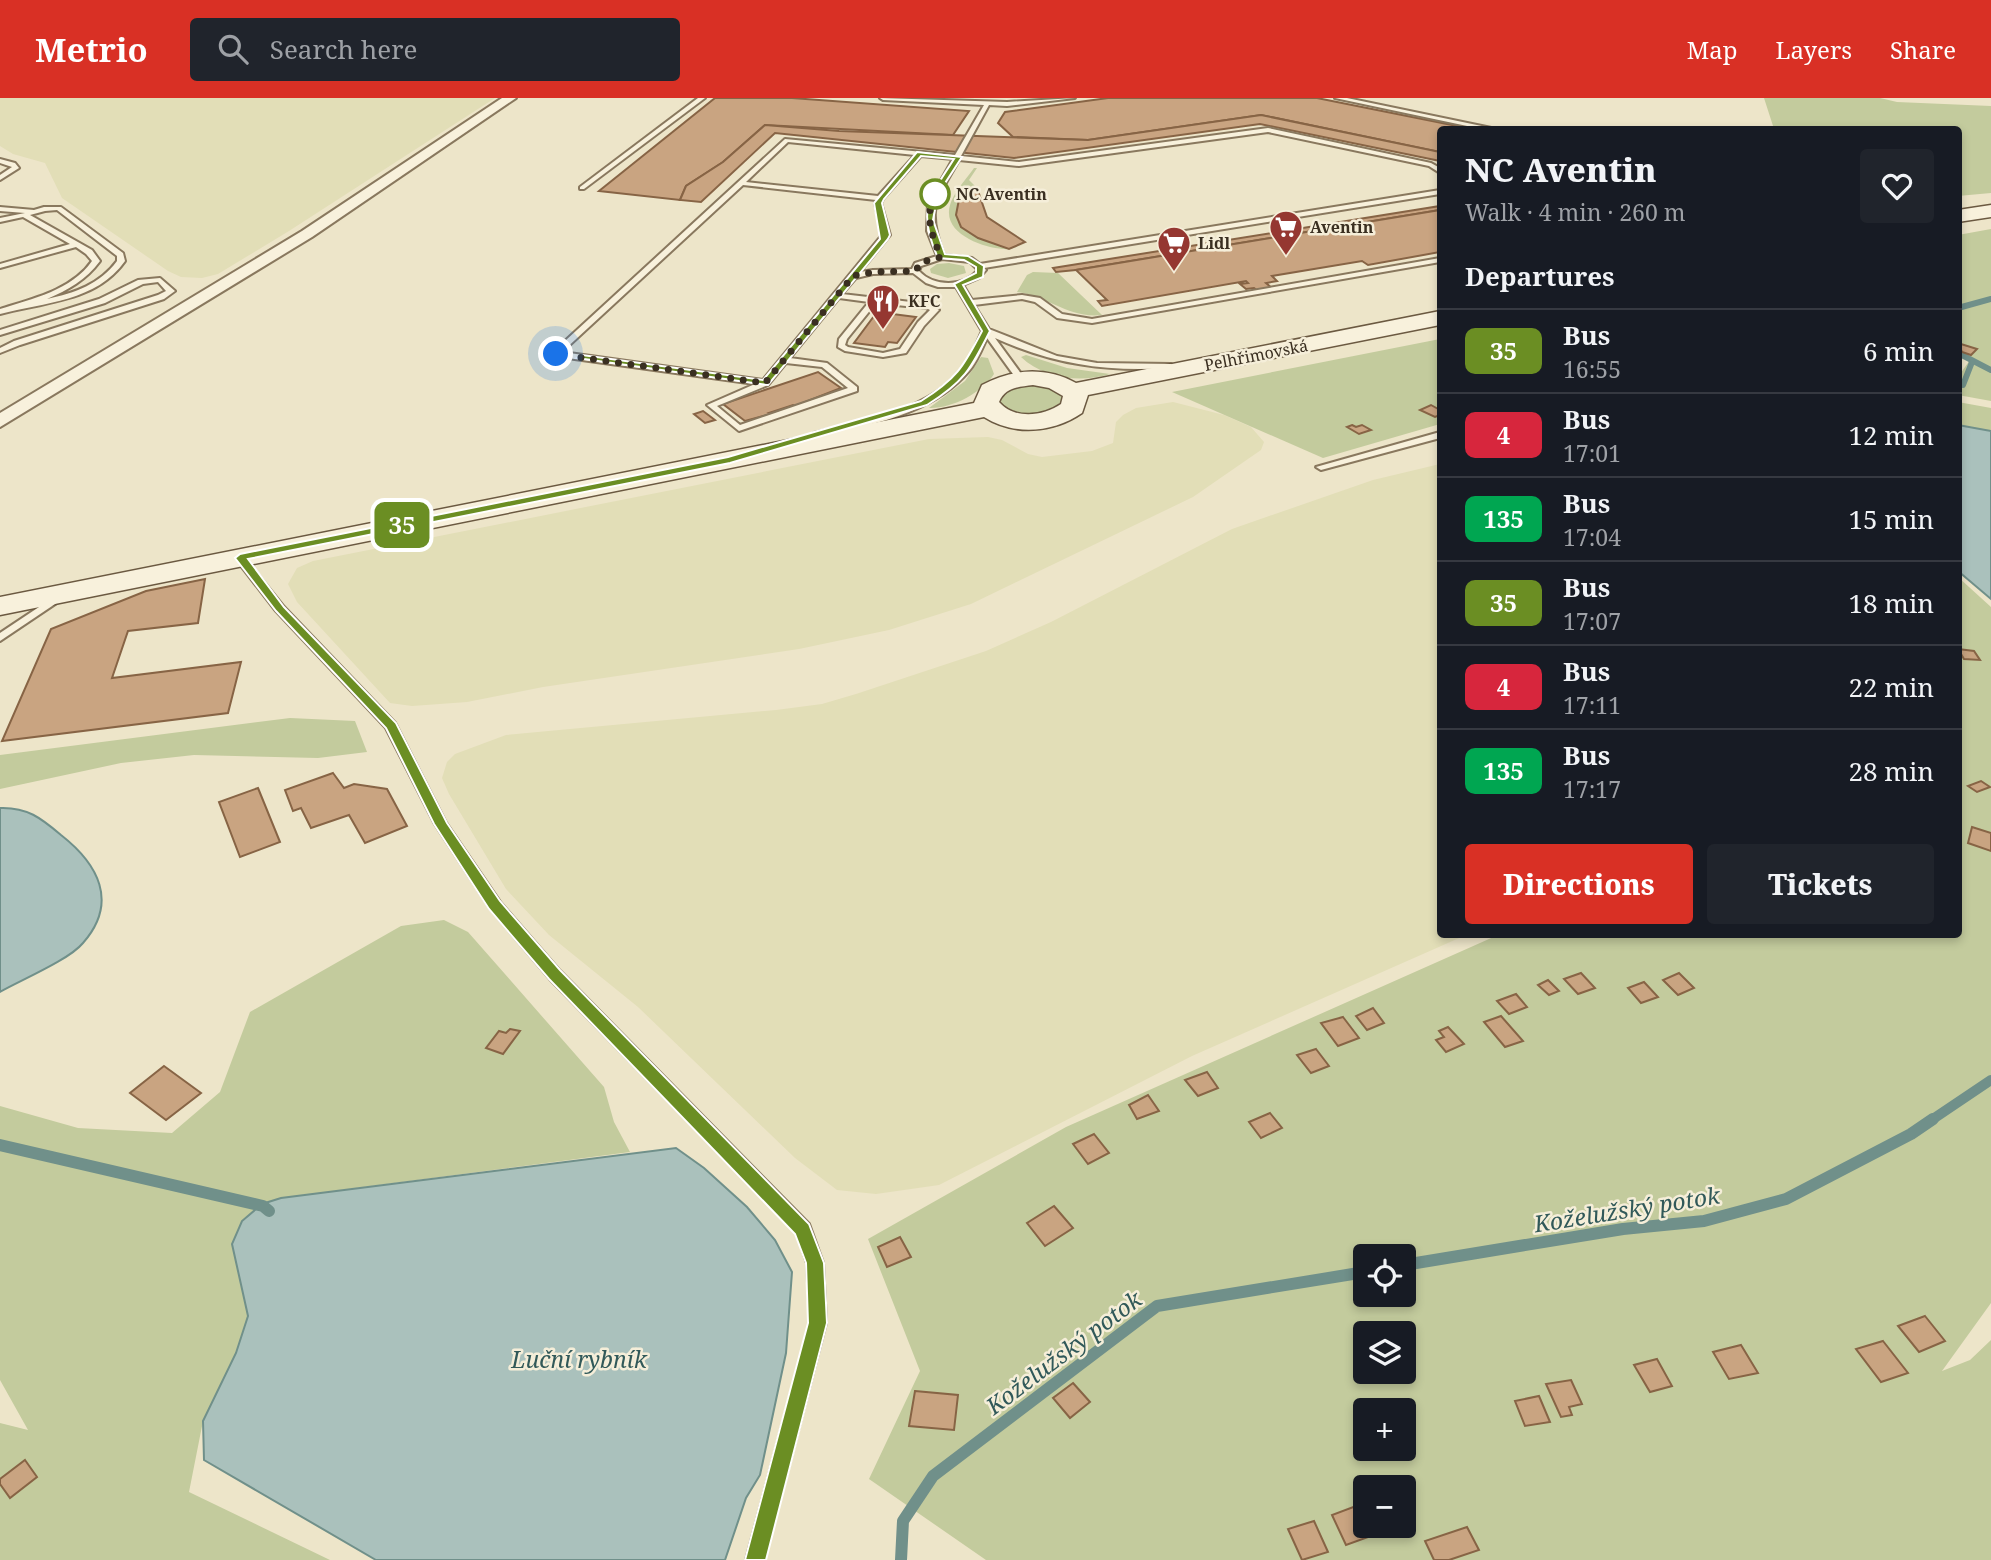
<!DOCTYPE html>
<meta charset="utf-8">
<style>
:root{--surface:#171b24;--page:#20242c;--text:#f1f3f6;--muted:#9ea1a6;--line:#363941;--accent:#d93025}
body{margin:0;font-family:"Noto Serif",serif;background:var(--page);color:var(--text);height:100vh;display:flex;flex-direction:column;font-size:26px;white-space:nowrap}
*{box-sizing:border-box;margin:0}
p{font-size:23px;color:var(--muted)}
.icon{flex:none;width:38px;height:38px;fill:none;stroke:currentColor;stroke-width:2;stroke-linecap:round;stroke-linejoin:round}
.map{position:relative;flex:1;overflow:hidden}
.sheet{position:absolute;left:1437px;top:28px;width:525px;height:812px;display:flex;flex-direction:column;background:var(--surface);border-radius:7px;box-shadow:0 4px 10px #0003}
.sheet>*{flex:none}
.badge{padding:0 14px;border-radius:10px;font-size:24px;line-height:46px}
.controls{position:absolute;left:1353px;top:1146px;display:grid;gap:14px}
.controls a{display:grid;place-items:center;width:63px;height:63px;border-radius:7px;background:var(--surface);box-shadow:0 4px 10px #0003;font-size:35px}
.you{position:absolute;width:35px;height:35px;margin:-18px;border:5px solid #fff;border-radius:50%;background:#1a73e8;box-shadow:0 0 0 10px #1a73e833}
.map>.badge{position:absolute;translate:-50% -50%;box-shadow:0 0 0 4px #fff}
h2{padding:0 28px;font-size:26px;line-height:63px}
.round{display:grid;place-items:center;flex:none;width:74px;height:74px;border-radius:7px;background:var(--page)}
.overview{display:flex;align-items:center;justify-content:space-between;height:119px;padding:0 28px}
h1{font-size:33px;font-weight:800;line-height:52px}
.cta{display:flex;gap:14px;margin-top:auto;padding:14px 28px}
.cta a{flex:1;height:80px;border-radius:7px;background:var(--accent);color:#fff;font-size:28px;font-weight:800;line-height:80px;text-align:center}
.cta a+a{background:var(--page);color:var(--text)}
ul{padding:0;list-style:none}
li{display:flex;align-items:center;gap:21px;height:84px;padding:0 28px;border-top:2px solid var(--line)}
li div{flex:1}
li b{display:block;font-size:26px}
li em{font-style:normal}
li .badge{min-width:77px;font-weight:700;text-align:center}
header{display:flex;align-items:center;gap:42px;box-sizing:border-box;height:98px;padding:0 35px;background:var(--accent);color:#fff}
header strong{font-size:33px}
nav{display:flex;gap:38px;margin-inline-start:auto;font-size:24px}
.search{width:490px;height:63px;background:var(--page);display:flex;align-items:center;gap:18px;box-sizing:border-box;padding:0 24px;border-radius:7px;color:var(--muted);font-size:26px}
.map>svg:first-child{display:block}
.farmland{fill:#e2deb7}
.green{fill:#c3cb9d;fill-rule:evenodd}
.water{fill:#aac1bc;stroke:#70908a;stroke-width:2}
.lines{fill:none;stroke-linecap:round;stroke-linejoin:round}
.stream-far2{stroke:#70908a;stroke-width:6}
.stream-far1{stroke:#70908a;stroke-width:10}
.stream{stroke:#70908a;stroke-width:12}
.building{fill:#c9a481;stroke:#876445;stroke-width:2}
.lane-casing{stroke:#89785e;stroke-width:4}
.street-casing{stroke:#89785e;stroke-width:4}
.secondary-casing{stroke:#6b5941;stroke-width:3}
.lane{fill:#f8f1dc;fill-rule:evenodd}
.street{fill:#f8f1dc;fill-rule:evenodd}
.secondary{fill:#f8f1dc;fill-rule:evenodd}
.line{fill:#6b8e23;stroke:#fff;stroke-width:2}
.walk{stroke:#3a2f21;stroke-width:7;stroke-dasharray:0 12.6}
.stop-dot{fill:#fff;stroke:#6b8e23;stroke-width:3.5}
.labels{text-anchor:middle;stroke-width:5;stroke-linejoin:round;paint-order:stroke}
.far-stop-label{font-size:16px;font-weight:bold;fill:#3a2f21;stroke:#f5eed9;text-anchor:start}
.far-poi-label{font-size:16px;font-weight:bold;fill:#3a2f21;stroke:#f5eed9;text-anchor:start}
.far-street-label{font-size:16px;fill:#3a2f21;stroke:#f5eed9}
.near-water-label{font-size:23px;font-style:italic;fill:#315959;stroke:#f5eed9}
</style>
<header>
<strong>Metrio</strong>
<div class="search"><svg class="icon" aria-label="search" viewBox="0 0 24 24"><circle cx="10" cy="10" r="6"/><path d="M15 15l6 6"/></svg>Search here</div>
<nav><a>Map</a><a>Layers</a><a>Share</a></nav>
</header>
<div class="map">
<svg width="1991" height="1462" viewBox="0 0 1991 1462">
<rect width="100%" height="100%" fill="#ede5c9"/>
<g class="farmland">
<path d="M0,0h495l-206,133 -71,43 -16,4 -21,-1 -13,-6 -106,-73 -17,-35 -32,-9 -13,-8z"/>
<path d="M1173,304l51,13 27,12 13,15 -3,8 -68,47 -222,107 -82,26 -90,19 -256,38 -76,15 -55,4 -22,-3 -93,-101 -9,-18 9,-16 16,-7 616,-122 59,-2 14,3 26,14 14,3 50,-6 21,-8 3,-21 7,-7 13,-7z"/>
<path d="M1440,366v470l26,1 -274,121 -253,129 -63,9 -39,-4 -42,-32 -157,-151 -89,-72 -43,-46 -57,-95 -7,-16 5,-16 8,-8 51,-19 270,-25 46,-6 34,-10 130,-43 65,-29 181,-93 141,-49z"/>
</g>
<g class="green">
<path d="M1764,0h116l17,4 94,4v87l-33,3v-66l-184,-1z"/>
<path d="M974,70h3l-8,12 8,8 -16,1 -5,26 2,7 7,8 44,19 16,-5c-7,2 -14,6 -22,5 -19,-1 -56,-14 -54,-38 1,-15 16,-30 25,-43z"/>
<path d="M1991,131v172l-33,-6v-18l14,-20 -14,-6v-116z"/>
<path d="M949,165l15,3 2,7 -18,5 -17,-5 -1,-4 7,-5z"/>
<path d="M1033,174l25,1 44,42c-33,4 -54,-19 -85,-23l10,-17z"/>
<path d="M1440,241v85l-117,34 -151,-66z"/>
<path d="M1026,257l41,13 43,6c-29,9 -66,5 -89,-17z"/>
<path d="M981,259l7,1 6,16c-12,19 -43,35 -65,34l36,-27z"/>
<path d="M1032,286l17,3 11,7 3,8 -2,3c-17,14 -42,11 -59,0l-3,-8 9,-8z"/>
<path d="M1958,304l33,6v23l-33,-6z"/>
<path d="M1958,479l33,30v696l-49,68 28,-11 21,-20v220h-1005l-117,-81 51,-108 -52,-132 198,-112 432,-192 460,-1zM1365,1158h39v39h-39zM1365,1236h39v38h-39zM1365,1312h39v39h-39zM1365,1390h39v38h-39z"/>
<path d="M290,620l65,3 12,31 -49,6 -124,-3 -73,8 -121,26v-34z"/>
<path d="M444,822l24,12 136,155 10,35 16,30 -349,46 -49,46 16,72 -12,37 -33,68 -14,71 141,68h-330v-137l28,7 -28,-50v-274l78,22 94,5 48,-41 30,-80 151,-86z"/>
</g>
<g class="water">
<path d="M1958,327l33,6v168l-33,-28z"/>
<path d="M0,710c27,-1 41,10 61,27 37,29 58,67 22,108 -14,17 -62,37 -83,49z"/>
<path d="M676,1050l28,20 43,39 28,33 17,32 -6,81 -26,122 -14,23 -21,62h-349l-172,-100 -1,-39 33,-68 12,-37 -16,-72 10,-23 20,-17 19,-6z"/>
</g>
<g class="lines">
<g class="stream-far2">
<path d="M1958,210l33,-9"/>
<path d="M1958,255l33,17"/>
<path d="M1963,287l9,-23"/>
</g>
<path class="stream-far1" d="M1930,1023l61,-41"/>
<g class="stream">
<path d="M0,1047l263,61 6,5"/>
<path d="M1404,1167l219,-36 81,-8 82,-22 125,-65 22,-15"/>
<path d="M901,1462l2,-39 30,-45 224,-170 208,-34"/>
</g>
</g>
<g class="building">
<path d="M715,0h77l177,13 -16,24 -188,-10 -42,37 -37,24 -6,14 -81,-9z"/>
<path d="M1108,0h209l160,32h-37v22l-179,-37 -173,25 -75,-3 -15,-14 7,-11z"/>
<path d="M1261,17l179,37v9l-180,-37 -246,34 -239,-25 -74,69 -21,-2 6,-14 37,-24 42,-37 74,6 249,9z"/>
<path d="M977,90l10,29 38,25 -16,7 -31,-11 -17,-11 -5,-12 5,-26z"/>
<path d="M1440,108v4l-364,60 -20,2 -3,-4z"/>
<path d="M1440,112v42l-72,13 -6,-4 -90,15 5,5 -11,2 6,5 -14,3 -4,-3 -8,1 -6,-5 8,-1 -2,-2 -144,25 -4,-5 9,-1 -31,-30z"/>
<path d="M877,214l39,5 -19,26 -9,-1 -3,5 -31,-4z"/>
<path d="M1958,246h3l16,5 -6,6 -9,-3z"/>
<path d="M818,274l23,16 -46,18 -2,-1 -24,8 2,1 -26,7 -22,-17z"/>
<path d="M1431,307l9,5v5l-5,2 -15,-7z"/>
<path d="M703,313l12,9 -10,3 -11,-9z"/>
<path d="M1352,327l4,2 6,-2 9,5 -12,4 -12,-7z"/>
<path d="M205,481l-7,44 -70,8 -16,47 129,-16 -13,51 -226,28 49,-112 95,-38z"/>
<path d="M1958,551l16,2 6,9 -16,-1z"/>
<path d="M333,675l11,15 10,-4 33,5 20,37 -42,17 -16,-28 -38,13 -10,-20 -8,3 -8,-21z"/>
<path d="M1981,683l9,6 -13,5 -9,-6z"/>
<path d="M258,690l22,54 -40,15 -21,-55z"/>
<path d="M1972,729l19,6v18l-23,-8z"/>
<path d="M1581,875l14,15 -17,6 -14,-15z"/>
<path d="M1679,875l15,15 -16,7 -15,-15z"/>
<path d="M1548,882l11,11 -10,4 -11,-10z"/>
<path d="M1644,884l14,15 -17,6 -13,-15z"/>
<path d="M1516,896l11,13 -18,7 -12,-13z"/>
<path d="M1373,910l11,15 -17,7 -11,-14z"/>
<path d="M1501,918l22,25 -18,6 -21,-25z"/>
<path d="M1343,919l16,21 -21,8 -17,-23z"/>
<path d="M1448,929l16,17 -18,8 -10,-12 8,-3 -5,-6z"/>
<path d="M510,931l10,2 -17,23 -17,-6 13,-17 7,2z"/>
<path d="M1316,951l13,17 -18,7 -14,-18z"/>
<path d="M164,968l37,27 -35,27 -36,-27z"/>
<path d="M1207,974l11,16 -20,8 -13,-16z"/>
<path d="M1148,997l11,16 -22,8 -8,-14z"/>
<path d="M1270,1015l12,15 -21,10 -12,-16z"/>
<path d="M1094,1036l15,19 -21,11 -15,-20z"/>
<path d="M1054,1108l19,22 -28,18 -18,-23z"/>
<path d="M900,1139l11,20 -24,10 -9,-20z"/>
<path d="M1925,1218l20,25 -26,11 -21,-26z"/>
<path d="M1883,1243l25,32 -27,9 -25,-33z"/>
<path d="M1741,1247l17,28 -29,6 -16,-27z"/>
<path d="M1657,1261l15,27 -22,6 -16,-27z"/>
<path d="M1571,1282l11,24 -13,3 3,8 -11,2 -15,-33z"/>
<path d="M1073,1285l17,19 -20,16 -17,-20z"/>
<path d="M915,1293l43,4 -4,35 -45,-4z"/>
<path d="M1539,1298l11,26 -25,4 -10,-25z"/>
<path d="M25,1362l12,17 -27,21 -10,-14v-5z"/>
<path d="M1356,1408l15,30 -25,9 -14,-30z"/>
<path d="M1314,1423l14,31 -26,8 -14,-31z"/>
<path d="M1467,1429l12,23 -30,10h-15l-9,-19z"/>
</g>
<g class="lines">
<defs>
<g id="lane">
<path d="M698,0h7l-121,91h-4v-2z"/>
<path d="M880,0l127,4 68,-4 -68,8 -18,-1 -28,51 58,6 249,-34 163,35 9,5v5l-11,-7 -161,-34 -249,34 -60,-6c-23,41 -33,48 -15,95l28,3 8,6 460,-74v4l-456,74 2,2 -7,8 -16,7 9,15 50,-5 18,3 22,16 30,5 348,-61v4l-348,61 -35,-5 -22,-16 -13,-3 -48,6 15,24 68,27 40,7 74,1 4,2 -4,2c-64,4 -116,-3 -176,-30l30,41 -4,3 -3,-1 -31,-43c-5,11 -10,24 -18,33 -37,44 -99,53 -152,67l-4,-3 1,-2c51,-13 118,-22 151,-68 8,-10 12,-23 17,-34l-26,-44h-18l-12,-4 -13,-10 -40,1 -17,4 -14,16 86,10 11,6 -15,16 -18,27 -23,4 -38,-6 -7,-4 1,-8 30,-37 -30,-4 -49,60 37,5 30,24v4l-118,40 -32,-26 48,-21 -202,-28v-4l232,-213 170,16 29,-50 -101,-5zM788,44l127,13 -37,41 -132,-14zM921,58l32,3 -25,44 -1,28 10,25 -22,7 -3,6 -39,1 -13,2 30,-37 -9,-32 2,-4zM743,87l133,15 -1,3 7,32 -119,145 -201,-28zM942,161l28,3 8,8c-14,17 -44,17 -59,1l2,-5zM876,205l50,5 4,2 -12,12 -18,27 -17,4 -35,-6 -3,-2 2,-6zM786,265l36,4 26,21 -108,37 -23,-19 51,-21z"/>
<path d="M1335,0h12l154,32h-15z"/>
<path d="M0,61l15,4 4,5 -19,12v-5l12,-8 -12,-4z"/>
<path d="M0,109l34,3 10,-3h17l62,46 2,8c-29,41 -80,41 -125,53v-5c32,-10 72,-19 92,-48l-6,-7 -10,-7 -76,21v-4l70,-20 -47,-27 -23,5v-4l25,-5 -25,-2zM57,112l60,46v5c-17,23 -42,32 -70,38 21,-9 39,-19 53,-38l-8,-11 -62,-35 15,-4z"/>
<path d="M160,180l15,13 -11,8 -144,46 -20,8v-5l14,-7 144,-46 8,-4 -8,-9 -15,2 -38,19 -105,32v-5l99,-31 39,-19z"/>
<path d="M1440,334v6l-119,32 -5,-3z"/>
<path d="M240,457l3,1 41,51 111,116 51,100 54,79 60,69 249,253 14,39 3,60 -62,237h-18l64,-237 -3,-60 -10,-30 -247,-254 -60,-71 -55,-84 -49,-96 -110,-117 -41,-53z"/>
<path d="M60,495l4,1v4l-64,43v-8z"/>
</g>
<path id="street" d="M502,0h14l-204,139 -312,190v-14l302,-182z"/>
<g id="secondary">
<path d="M1991,107v12l-33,5v-12z"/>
<path d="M1440,213v14l-352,70 -6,18c-29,20 -68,23 -98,4l-984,198v-18l974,-194 8,-18c30,-16 63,-19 94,-2zM1033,287l16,3 14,8 -2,8c-18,12 -46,16 -62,-2 6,-15 20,-15 34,-17z"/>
</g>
</defs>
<use href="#lane" class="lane-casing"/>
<use href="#street" class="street-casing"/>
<use href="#secondary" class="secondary-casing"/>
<use href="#lane" class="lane"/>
<use href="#street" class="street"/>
<use href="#secondary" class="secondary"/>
</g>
<path class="line" d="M917,54l45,5 -24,37 -5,26 12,34 23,2 16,10 -1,11 -20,8 27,46c-19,38 -26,51 -63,74l-197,58 -482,96 36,48 112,116 51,100 53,78 60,69 249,254 15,39 3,60 -61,237h-21l63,-237 -2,-60 -11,-29 -246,-255 -60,-70 -55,-85 -48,-96 -110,-117 -41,-53 5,-4 488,-97 193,-56c35,-22 42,-33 61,-70l-28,-47 22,-11v-6l-12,-7 -26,-2c-21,-47 -10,-59 16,-99l-33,-3 -37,43 -2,4 8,32 -2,4 -120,146 -191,-27 5,-3 181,25 117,-141 -6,-36z"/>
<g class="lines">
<path class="walk" d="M556,256l209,29 88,-107 20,-4 42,-1 7,-9 19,-5c-9,-21 -17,-41 -6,-63"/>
</g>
<defs>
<symbol id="supermarket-pin" viewBox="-11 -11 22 30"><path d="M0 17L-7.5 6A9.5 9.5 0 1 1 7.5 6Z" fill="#953731" stroke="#f5eed9"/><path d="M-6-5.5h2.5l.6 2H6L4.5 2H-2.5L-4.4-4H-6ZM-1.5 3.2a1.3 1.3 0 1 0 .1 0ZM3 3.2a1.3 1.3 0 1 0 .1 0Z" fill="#fff"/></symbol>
<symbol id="restaurant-pin" viewBox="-11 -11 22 30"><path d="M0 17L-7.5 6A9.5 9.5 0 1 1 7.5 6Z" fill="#953731" stroke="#f5eed9"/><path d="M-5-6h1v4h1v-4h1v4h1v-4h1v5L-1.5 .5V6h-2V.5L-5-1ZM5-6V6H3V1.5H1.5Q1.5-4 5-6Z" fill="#fff"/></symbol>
</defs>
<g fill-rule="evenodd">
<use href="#supermarket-pin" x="1267" y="110" width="38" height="52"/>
<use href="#supermarket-pin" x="1155" y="126" width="38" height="52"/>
<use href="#restaurant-pin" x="864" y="184" width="38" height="52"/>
</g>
<circle class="stop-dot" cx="935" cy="96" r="14"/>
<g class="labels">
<g class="far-stop-label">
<text x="956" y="102">NC Aventin</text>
</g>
<g class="far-poi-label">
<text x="1310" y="135">Aventin</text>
<text x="1198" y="151">Lidl</text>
<text x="908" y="209">KFC</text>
</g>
<g class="far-street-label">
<text transform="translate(1256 257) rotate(-11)" y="6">Pelhřimovská</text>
</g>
<g class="near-water-label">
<text transform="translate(1627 1112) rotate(-9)" y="8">Koželužský potok</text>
<text transform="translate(1064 1255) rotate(-37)" y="8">Koželužský potok</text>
<text x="579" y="1270">Luční rybník</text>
</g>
</g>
</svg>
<div class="controls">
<a><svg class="icon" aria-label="locate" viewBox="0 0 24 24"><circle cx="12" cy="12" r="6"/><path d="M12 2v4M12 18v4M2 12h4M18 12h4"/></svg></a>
<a><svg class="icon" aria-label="layers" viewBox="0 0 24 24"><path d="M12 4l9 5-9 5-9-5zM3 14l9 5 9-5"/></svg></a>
<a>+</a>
<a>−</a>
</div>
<div class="you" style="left:556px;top:256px"></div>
<b class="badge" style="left:402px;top:427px;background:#6b8e23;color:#fff">35</b>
<section class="sheet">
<div class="overview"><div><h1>NC Aventin</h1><p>Walk · 4 min · 260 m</p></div><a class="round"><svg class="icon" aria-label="heart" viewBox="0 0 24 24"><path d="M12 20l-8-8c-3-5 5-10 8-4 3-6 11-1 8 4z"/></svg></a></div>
<h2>Departures</h2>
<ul>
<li><span class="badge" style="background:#6b8e23;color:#fff">35</span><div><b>Bus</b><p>16:55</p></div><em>6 min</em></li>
<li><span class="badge" style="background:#d7263d;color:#fff">4</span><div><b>Bus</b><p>17:01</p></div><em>12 min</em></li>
<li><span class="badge" style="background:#00a651;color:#fff">135</span><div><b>Bus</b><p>17:04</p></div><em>15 min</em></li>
<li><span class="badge" style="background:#6b8e23;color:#fff">35</span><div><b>Bus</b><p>17:07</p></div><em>18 min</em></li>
<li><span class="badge" style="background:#d7263d;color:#fff">4</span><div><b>Bus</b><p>17:11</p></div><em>22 min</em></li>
<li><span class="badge" style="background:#00a651;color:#fff">135</span><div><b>Bus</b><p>17:17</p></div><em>28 min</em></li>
</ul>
<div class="cta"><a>Directions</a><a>Tickets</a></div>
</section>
</div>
